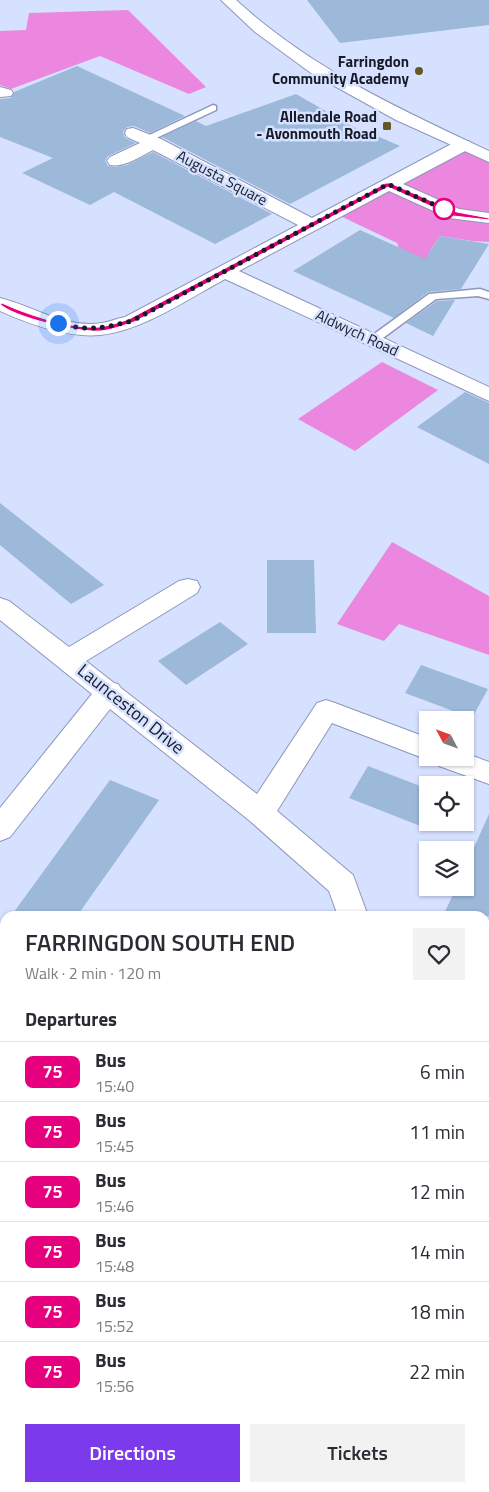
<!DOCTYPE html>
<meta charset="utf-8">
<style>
:root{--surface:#fff;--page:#f2f2f3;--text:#2b2b33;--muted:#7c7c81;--line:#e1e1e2;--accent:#7c3aed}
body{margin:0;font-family:"Titillium Web",sans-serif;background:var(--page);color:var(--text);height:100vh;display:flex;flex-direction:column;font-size:19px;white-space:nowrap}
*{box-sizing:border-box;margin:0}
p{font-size:16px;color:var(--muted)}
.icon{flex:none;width:28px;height:28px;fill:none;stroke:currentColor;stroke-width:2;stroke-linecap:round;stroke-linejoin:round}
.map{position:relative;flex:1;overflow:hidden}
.panel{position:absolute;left:0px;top:911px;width:490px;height:581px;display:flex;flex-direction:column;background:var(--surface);border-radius:15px 15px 0 0;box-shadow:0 1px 4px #0004}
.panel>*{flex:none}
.badge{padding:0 10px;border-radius:8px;font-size:18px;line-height:32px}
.needle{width:32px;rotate:311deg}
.controls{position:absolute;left:419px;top:711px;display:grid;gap:10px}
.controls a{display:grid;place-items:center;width:55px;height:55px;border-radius:0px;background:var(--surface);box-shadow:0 1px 4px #0004;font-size:25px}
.you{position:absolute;width:25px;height:25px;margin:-12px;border:4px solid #fff;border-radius:50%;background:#1a73e8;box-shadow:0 0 0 8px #1a73e833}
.map>.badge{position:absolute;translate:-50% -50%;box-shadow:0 0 0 2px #fff}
h2{padding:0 25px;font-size:19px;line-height:45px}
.round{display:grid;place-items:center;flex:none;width:52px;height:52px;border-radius:0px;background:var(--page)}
.headline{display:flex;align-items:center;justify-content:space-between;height:85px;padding:0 25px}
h1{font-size:24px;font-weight:600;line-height:38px}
.action{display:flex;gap:10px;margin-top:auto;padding:10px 25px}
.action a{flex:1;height:58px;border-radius:0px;background:var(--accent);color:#fff;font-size:20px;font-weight:600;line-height:58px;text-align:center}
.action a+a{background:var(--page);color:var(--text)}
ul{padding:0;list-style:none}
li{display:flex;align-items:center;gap:15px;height:60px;padding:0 25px;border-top:1px solid var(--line)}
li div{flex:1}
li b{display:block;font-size:19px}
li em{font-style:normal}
li .badge{min-width:55px;font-weight:700;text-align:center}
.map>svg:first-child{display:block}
.green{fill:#ec87df}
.building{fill:#9db9d9}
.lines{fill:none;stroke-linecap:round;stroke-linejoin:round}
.service-casing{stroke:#8d97bc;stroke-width:3}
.minor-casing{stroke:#8d97bc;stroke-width:2}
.tertiary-casing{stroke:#8d97bc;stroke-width:2}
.service{fill:#fff;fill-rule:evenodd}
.minor{fill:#fff;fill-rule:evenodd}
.tertiary{fill:#fff;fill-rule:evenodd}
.line{fill:#e6007e;stroke:#fff}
.walk{stroke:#171b28;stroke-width:5;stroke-dasharray:0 9}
.poi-dot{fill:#675724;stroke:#d6e0ff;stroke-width:2}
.stop-dot{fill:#fff;stroke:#e6007e;stroke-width:2.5}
.labels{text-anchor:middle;stroke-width:5;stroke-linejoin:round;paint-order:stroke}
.far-poi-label{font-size:15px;font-weight:bold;fill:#171b28;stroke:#d6e0ff;text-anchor:end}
.far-street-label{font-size:15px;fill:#171b28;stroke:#d6e0ff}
.street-label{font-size:18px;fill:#171b28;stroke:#d6e0ff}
</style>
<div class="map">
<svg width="489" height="1492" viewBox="0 0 489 1492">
<rect width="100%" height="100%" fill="#d6e0ff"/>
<g class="green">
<path d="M128,10l78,77 -17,7 -89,-38 -89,33 -11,-4v-54l26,-1 3,-17z"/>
<path d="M463,145l26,12v85l-17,-1 -32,-5 -10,15 16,4 -39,15 -10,-27 -63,-30z"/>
<path d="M382,362l56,28 -83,61 -57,-32z"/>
<path d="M392,542l97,54v59l-90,-31 -15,17 -47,-17z"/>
</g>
<g class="building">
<path d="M307,0h182v25l-149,18z"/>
<path d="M77,66l108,50 -35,17 -16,-7 -7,1 -4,5 2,6 11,5 -28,13 -3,5 3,5 8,1 11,-2 26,-13 119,62 -57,30 -101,-52 -24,13 -68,-32 31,-15 -53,-21v-38l11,-1 3,-6z"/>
<path d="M296,94l63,36 2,-1 39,17 -110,58 -128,-67 34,-16 10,5z"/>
<path d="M360,230l65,29 15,-23 49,8 -28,45 -33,3 -34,26 -101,-47z"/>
<path d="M455,300l-22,36 -27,-13 31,-22z"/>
<path d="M465,392l24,11v61l-72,-37z"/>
<path d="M0,503l104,82 -33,19 -71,-59z"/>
<path d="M267,560h47l2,73h-49z"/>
<path d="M220,622l28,22 -62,41 -28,-24z"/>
<path d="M421,665l67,24 -16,29 -67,-25z"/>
<path d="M368,766l60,23v40l-79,-31z"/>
<path d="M110,780l49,20 -82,116h-66z"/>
<path d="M489,814v102h-46l13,-28h9v-20z"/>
</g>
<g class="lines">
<defs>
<g id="service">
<path d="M213,105l3,1v4l-66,31 -4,1 -5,-3z"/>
<path d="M480,289l9,3v7l-11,-3 -42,3 -60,44 -4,1 -6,-4 63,-46z"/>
</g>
<g id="minor">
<path d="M0,87l11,3 2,3 -2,3 -11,1z"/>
<path d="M133,128l28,11 151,79 145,-77h12l2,4 -2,4 -66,35 56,25 30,4v10l-40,-5 -60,-27 -150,80 250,116v14l-264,-122c-37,20 -83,52 -125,56 -33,3 -71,-11 -100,-24v-13c33,8 66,31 102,25 8,-1 16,-5 23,-6l173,-92 -145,-75c-12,6 -29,18 -43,15l-3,-4 3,-4 30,-14 -13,-6 -2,-4 2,-4z"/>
<path d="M188,579l9,2 3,6 -3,6 -111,68 28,22 4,1 3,4 136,106 60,-91 9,-3 9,3 93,35v20h7l-7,2 -96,-37 -55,88 76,64 15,41h-30l-9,-25 -79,-70 -140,-112 -100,128 -10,4v-33l92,-114 -92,-74v-22l9,3 60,46 110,-66z"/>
<path d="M465,753l24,9v22l-50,-18 -4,-8h30z"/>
<path d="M44,1488h41l-1,4h-42z"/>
</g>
<path id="tertiary" d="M221,0h15c74,68 163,109 253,151v11l-93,-42 -85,-47 -56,-41z"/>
</defs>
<use href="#service" class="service-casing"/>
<use href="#minor" class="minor-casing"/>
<use href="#tertiary" class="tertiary-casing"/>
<use href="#service" class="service"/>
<use href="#minor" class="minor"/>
<use href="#tertiary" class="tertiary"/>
</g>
<path class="line" d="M386,183h4l67,29 32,6v2l-36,-4 -65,-29 -254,135c-10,3 -22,8 -33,9 -21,2 -89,-14 -101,-27l2,-1c26,12 69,26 97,24 10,-1 21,-5 30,-8z"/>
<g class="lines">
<path class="walk" d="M58,323c30,9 45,5 74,-2l256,-137 56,25"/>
</g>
<g class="poi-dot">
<circle cx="419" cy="71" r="5"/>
<rect x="382" y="121" width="10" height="10" rx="2.5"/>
</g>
<circle class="stop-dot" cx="444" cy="209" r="10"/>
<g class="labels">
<g class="far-poi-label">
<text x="409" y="67">Farringdon<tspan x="409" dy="17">Community Academy</tspan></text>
<text x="377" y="122">Allendale Road<tspan x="377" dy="17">- Avonmouth Road</tspan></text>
</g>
<g class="far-street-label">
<text transform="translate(222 178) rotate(28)" y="5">Augusta Square</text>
<text transform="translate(357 333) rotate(25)" y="5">Aldwych Road</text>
</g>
<g class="street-label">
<text transform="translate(131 709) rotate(39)" y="6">Launceston Drive</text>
</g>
</g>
</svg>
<div class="controls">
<a><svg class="needle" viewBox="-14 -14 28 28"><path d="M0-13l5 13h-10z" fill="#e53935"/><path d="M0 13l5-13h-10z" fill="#7c7c81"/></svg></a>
<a><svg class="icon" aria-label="locate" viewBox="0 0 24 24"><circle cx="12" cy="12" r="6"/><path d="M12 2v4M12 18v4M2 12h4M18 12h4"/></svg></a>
<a><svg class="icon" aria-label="layers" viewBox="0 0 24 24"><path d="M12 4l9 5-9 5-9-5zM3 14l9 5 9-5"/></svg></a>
</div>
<div class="you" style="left:58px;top:323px"></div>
<section class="panel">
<div class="headline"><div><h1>FARRINGDON SOUTH END</h1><p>Walk · 2 min · 120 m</p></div><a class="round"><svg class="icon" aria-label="heart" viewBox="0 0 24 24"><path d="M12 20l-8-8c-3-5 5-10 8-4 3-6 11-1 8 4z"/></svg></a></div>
<h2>Departures</h2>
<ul>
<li><span class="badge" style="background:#e6007e;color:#fff">75</span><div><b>Bus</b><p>15:40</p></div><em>6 min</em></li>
<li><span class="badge" style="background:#e6007e;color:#fff">75</span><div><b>Bus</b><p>15:45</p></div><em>11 min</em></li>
<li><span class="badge" style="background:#e6007e;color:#fff">75</span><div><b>Bus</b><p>15:46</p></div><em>12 min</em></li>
<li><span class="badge" style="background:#e6007e;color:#fff">75</span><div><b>Bus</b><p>15:48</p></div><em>14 min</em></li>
<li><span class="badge" style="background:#e6007e;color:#fff">75</span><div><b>Bus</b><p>15:52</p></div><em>18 min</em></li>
<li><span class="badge" style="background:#e6007e;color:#fff">75</span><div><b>Bus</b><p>15:56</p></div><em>22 min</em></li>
</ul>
<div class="action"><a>Directions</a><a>Tickets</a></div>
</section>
</div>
